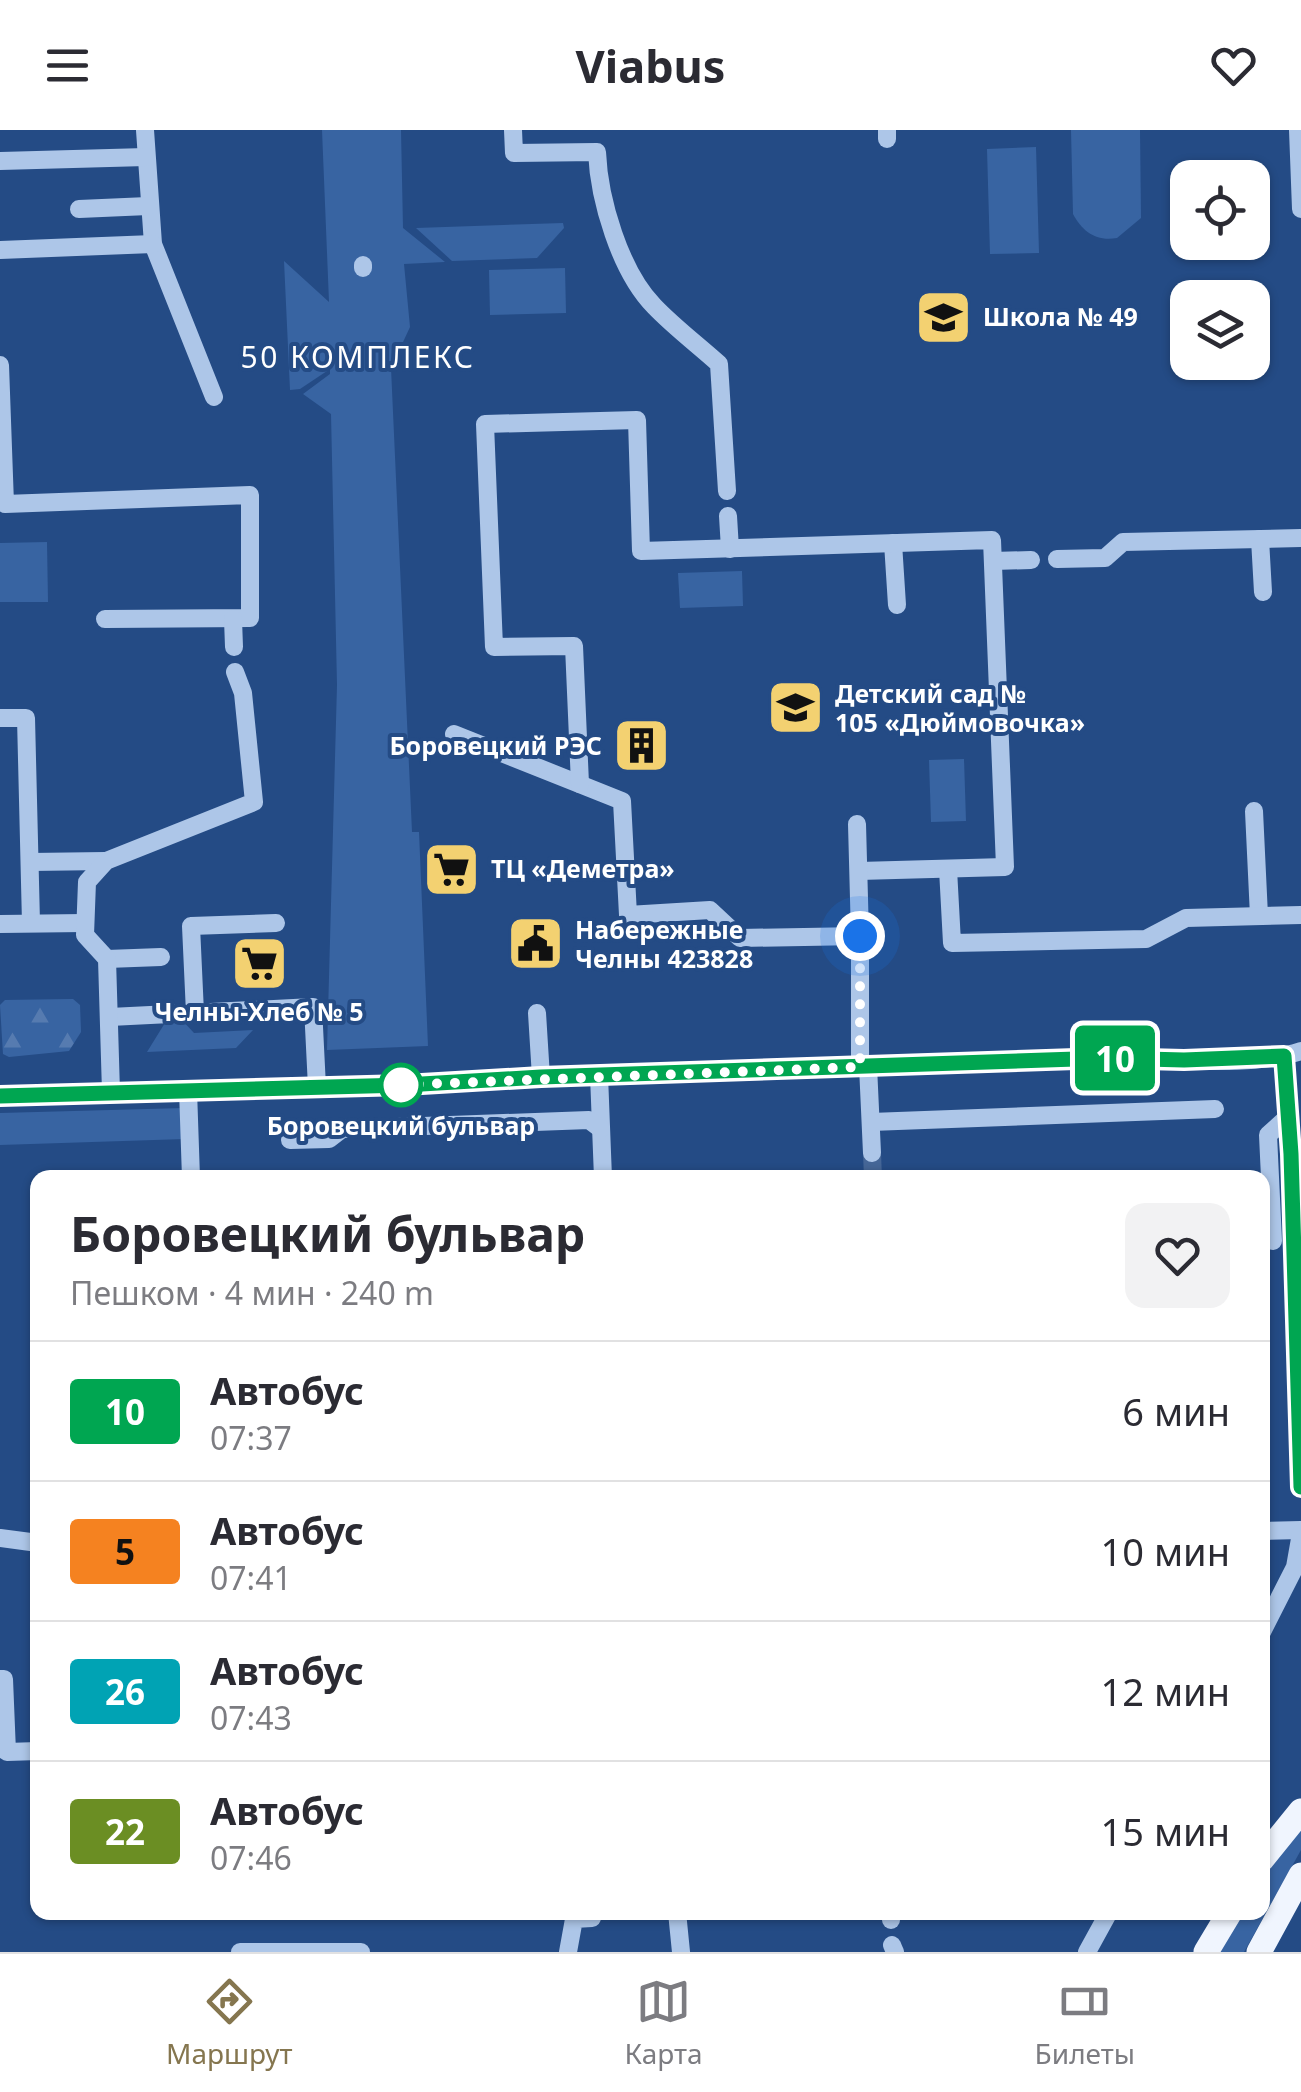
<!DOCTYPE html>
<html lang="ru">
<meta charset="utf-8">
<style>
:root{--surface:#fff;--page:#f2f2f3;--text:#2b2b33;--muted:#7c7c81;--line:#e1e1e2;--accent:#85764f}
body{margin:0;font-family:"Noto Sans",sans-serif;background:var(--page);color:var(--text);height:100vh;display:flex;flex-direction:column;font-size:38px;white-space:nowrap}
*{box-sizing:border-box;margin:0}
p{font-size:32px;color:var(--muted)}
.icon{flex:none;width:55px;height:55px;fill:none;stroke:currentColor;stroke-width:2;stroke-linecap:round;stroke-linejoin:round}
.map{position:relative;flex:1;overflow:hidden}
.panel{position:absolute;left:30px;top:1040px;width:1240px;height:750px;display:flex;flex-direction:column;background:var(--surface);border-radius:20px;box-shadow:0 2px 8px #0004}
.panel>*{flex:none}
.badge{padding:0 20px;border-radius:8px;font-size:35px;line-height:65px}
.tools{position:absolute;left:1170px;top:30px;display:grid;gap:20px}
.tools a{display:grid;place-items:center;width:100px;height:100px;border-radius:20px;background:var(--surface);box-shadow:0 2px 8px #0004;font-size:50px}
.you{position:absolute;width:50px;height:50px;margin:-25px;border:8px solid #fff;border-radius:50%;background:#1a73e8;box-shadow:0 0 0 15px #1a73e833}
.map>.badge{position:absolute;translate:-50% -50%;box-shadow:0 0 0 5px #fff}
.round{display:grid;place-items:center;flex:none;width:105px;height:105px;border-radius:20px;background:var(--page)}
.head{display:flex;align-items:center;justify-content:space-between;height:170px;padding:0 40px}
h1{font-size:48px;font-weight:700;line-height:75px}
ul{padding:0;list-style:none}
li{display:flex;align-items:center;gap:30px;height:140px;padding:0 40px;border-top:2px solid var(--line)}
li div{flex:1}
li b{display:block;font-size:38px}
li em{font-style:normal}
li .badge{min-width:110px;font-weight:700;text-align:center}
header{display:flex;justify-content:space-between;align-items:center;height:130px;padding:0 40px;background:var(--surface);font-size:45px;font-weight:700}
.tab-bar{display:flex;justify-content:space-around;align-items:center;height:140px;border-top:2px solid var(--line);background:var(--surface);font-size:28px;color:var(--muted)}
.tab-bar a{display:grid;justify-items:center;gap:5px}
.tab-bar .selected{color:var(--accent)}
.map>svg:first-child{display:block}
.green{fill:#3864a2}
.forest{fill:url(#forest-firs)}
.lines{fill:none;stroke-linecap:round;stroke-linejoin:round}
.minor-tunnel{stroke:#456697;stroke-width:18;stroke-dasharray:18 9;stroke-linecap:butt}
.minor{stroke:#adc6e8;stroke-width:18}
.major{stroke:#f0f5fe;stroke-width:25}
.line-casing{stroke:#fff;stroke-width:22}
.line{stroke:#00a651;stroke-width:15}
.walk{stroke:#fff;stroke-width:10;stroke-dasharray:0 18}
.stop-dot{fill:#fff;stroke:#00a651;stroke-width:5}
.labels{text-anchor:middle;stroke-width:8;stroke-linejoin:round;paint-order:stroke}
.poi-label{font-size:25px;font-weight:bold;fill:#fff;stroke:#244b85;text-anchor:start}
.stop-label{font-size:25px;font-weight:bold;fill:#fff;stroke:#244b85}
.quarter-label{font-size:30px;letter-spacing:2.5px;fill:#fff;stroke:#244b85}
</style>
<header><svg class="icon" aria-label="menu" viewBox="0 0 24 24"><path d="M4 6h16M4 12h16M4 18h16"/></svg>Viabus<svg class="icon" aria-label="heart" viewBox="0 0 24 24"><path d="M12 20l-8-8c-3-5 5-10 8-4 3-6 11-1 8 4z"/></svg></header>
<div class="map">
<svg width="1301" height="1822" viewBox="0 0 1301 1822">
<defs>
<pattern id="forest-firs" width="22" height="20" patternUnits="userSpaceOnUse" patternTransform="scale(2.5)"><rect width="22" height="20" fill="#3864a2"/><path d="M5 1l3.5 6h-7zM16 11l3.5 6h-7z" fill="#567bb0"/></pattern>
</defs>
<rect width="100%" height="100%" fill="#244b85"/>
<g class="green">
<path d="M322,0h79l2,98 42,34 -41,2 6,63 -19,41 21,464h7l9,214 -101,4 10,-365 -6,-271 -28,-20 27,-20v-5l-30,20 -10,1 -6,-129 45,41z"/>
<path d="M1071,0h69l1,88 -24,20c-21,4 -35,-7 -44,-24z"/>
<path d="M1036,17l3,106 -49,1 -3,-105z"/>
<path d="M563,93l1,5 -27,30 -85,3 -36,-33z"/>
<path d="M565,138l1,45 -76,2 -1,-45z"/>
<path d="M47,412l1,60h-48v-59z"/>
<path d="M742,441l1,35 -63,2 -2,-35z"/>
<path d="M964,629l2,62 -35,1 -2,-62z"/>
<path d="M168,888h12l14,15 59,-3 -17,18 -89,4z"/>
<path d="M184,978l1,31 -185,6v-32z"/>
<path d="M1301,1694v26l-57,102h-27l23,-39 22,-1 1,-37z"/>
</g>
<path class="forest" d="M73,869l7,6 1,27 -12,19 -60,6 -6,-3 -3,-49 5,-5z"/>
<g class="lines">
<path class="minor-tunnel" d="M872,1023l1,25"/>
<g class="minor">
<path d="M145,0l8,114 61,153"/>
<path d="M513,0l1,23 83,-1c2,48 23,119 57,154 20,21 44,39 65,58l8,127"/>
<path d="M887,0v9"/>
<path d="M1298,0l3,79"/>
<path d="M0,31l146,-4"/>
<path d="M79,79l69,-3"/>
<path d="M0,120l153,-6"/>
<path d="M363,135v3"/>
<path d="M0,235l5,139 245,-9v123l-145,1"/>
<path d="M728,386l2,33"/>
<path d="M1260,409l3,53"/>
<path d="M893,413l4,62"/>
<path d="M1057,429l48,-1 18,-16 178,-4"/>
<path d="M993,431l38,-1"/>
<path d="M233,489l1,28"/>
<path d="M0,588h26l5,205"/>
<path d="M454,604l168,67 6,114 82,-5 30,28 120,-2v131"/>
<path d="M580,654l-6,-138 -80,1 -9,-223 152,-4 4,131 351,-11 13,327 -146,4"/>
<path d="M1254,681l5,105"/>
<path d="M857,694l3,112"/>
<path d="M30,732l76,-1"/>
<path d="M948,739l4,74 194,-4 40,-21 115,-3"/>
<path d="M0,794l85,-1"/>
<path d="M107,829l54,-2"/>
<path d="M195,883l-4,-87 85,-3"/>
<path d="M537,883l4,64"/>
<path d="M110,887l203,-10 4,80"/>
<path d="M1284,926l7,97 10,335"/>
<path d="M868,936l4,87"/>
<path d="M599,945l4,103"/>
<path d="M188,960l3,88"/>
<path d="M111,962l-4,-133 -22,-24 2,-53 19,-21 148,-59 -11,-109 -8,-21"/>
<path d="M0,966l405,-11 136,-8 565,-18c59,-2 140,10 195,-8"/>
<path d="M871,992l344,-13"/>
<path d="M290,1010l39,-1 13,-10 247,-9 12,9"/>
<path d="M1273,1111l-5,-106 21,-19"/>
<path d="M1262,1401l39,-1"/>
<path d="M0,1408l38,5"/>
<path d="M1262,1502l33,-65 6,-34"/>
<path d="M0,1549h4l3,73 31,-1"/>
<path d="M677,1782l4,40"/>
<path d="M891,1782v8"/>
<path d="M892,1815l3,7"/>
<path d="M240,1822h121"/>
<path d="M568,1822l6,-33 18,-1"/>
<path d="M1087,1822l22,-40"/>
</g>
<g class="major">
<path d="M1262,1729l39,-48"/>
<path d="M1206,1822l24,-40"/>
<path d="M1259,1822l42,-77"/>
</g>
</g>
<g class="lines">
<defs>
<path id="line" d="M0,966l405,-11 136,-8 565,-19 78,2 100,-4 7,98 10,333"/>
</defs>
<use href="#line" class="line-casing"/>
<use href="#line" class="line"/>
<path class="walk" d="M401,955l459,-18v-131"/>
</g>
<defs>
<symbol id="school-square" viewBox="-11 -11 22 22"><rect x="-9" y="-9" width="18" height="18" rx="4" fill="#f3d171" stroke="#244b85"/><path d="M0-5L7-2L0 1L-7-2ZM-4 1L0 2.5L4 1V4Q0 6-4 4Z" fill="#111"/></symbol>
<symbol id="building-square" viewBox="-11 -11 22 22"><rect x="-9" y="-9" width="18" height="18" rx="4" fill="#f3d171" stroke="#244b85"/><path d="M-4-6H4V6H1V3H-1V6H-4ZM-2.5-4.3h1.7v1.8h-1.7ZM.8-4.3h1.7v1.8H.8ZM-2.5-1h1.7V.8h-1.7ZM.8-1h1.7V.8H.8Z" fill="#111"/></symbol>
<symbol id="supermarket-square" viewBox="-11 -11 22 22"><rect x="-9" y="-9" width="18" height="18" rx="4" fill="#f3d171" stroke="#244b85"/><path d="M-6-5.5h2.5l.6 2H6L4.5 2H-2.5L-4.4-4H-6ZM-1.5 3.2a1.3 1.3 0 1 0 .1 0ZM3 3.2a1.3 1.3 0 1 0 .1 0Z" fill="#111"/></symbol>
<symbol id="civic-square" viewBox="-11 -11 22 22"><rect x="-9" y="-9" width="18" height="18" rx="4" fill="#f3d171" stroke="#244b85"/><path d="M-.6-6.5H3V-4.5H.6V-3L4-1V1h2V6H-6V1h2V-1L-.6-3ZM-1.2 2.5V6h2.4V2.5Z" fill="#111"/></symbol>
</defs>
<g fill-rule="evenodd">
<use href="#school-square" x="912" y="156" width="63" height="63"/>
<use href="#school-square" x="764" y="546" width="63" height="63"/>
<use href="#building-square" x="610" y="584" width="63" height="63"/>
<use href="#supermarket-square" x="420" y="708" width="63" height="63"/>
<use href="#civic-square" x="504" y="782" width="63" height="63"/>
<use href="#supermarket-square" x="228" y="802" width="63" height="63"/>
</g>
<circle class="stop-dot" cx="401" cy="955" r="20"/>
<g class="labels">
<g class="poi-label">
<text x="983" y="196">Школа № 49</text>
<text x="835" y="573">Детский сад №<tspan x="835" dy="29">105 «Дюймовочка»</tspan></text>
<text x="602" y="625" text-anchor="end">Боровецкий РЭС</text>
<text x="491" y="748">ТЦ «Деметра»</text>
<text x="575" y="809">Набережные<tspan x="575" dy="29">Челны 423828</tspan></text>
<text x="259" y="891" text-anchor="middle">Челны-Хлеб № 5</text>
</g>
<g class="stop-label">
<text x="401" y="1005">Боровецкий бульвар</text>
</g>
<g class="quarter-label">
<text x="358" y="238">50 КОМПЛЕКС</text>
</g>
</g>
</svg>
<div class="tools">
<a><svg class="icon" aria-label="locate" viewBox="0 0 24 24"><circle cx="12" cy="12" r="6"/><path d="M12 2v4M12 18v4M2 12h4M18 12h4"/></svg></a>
<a><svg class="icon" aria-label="layers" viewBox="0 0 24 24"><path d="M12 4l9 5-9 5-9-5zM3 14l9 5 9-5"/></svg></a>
</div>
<div class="you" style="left:860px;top:806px"></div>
<b class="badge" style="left:1115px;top:928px;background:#00a651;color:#fff">10</b>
<section class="panel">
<div class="head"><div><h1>Боровецкий бульвар</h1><p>Пешком · 4 мин · 240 m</p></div><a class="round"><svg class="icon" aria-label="heart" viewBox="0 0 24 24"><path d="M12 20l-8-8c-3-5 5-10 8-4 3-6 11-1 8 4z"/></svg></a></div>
<ul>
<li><span class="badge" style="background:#00a651;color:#fff">10</span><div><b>Автобус</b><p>07:37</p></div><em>6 мин</em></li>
<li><span class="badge" style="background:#f58220;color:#111">5</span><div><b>Автобус</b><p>07:41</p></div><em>10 мин</em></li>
<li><span class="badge" style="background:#00a3b4;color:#fff">26</span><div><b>Автобус</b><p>07:43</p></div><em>12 мин</em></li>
<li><span class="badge" style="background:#6b8e23;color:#fff">22</span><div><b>Автобус</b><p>07:46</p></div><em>15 мин</em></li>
</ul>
</section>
</div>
<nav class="tab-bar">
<a class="selected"><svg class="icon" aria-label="directions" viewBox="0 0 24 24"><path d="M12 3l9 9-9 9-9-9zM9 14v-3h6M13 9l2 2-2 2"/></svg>Маршрут</a>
<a><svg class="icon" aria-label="map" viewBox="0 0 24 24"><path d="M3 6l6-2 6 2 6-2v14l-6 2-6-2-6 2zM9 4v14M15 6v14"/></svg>Карта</a>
<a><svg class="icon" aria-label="tickets" viewBox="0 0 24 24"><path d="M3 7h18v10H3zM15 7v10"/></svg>Билеты</a>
</nav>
